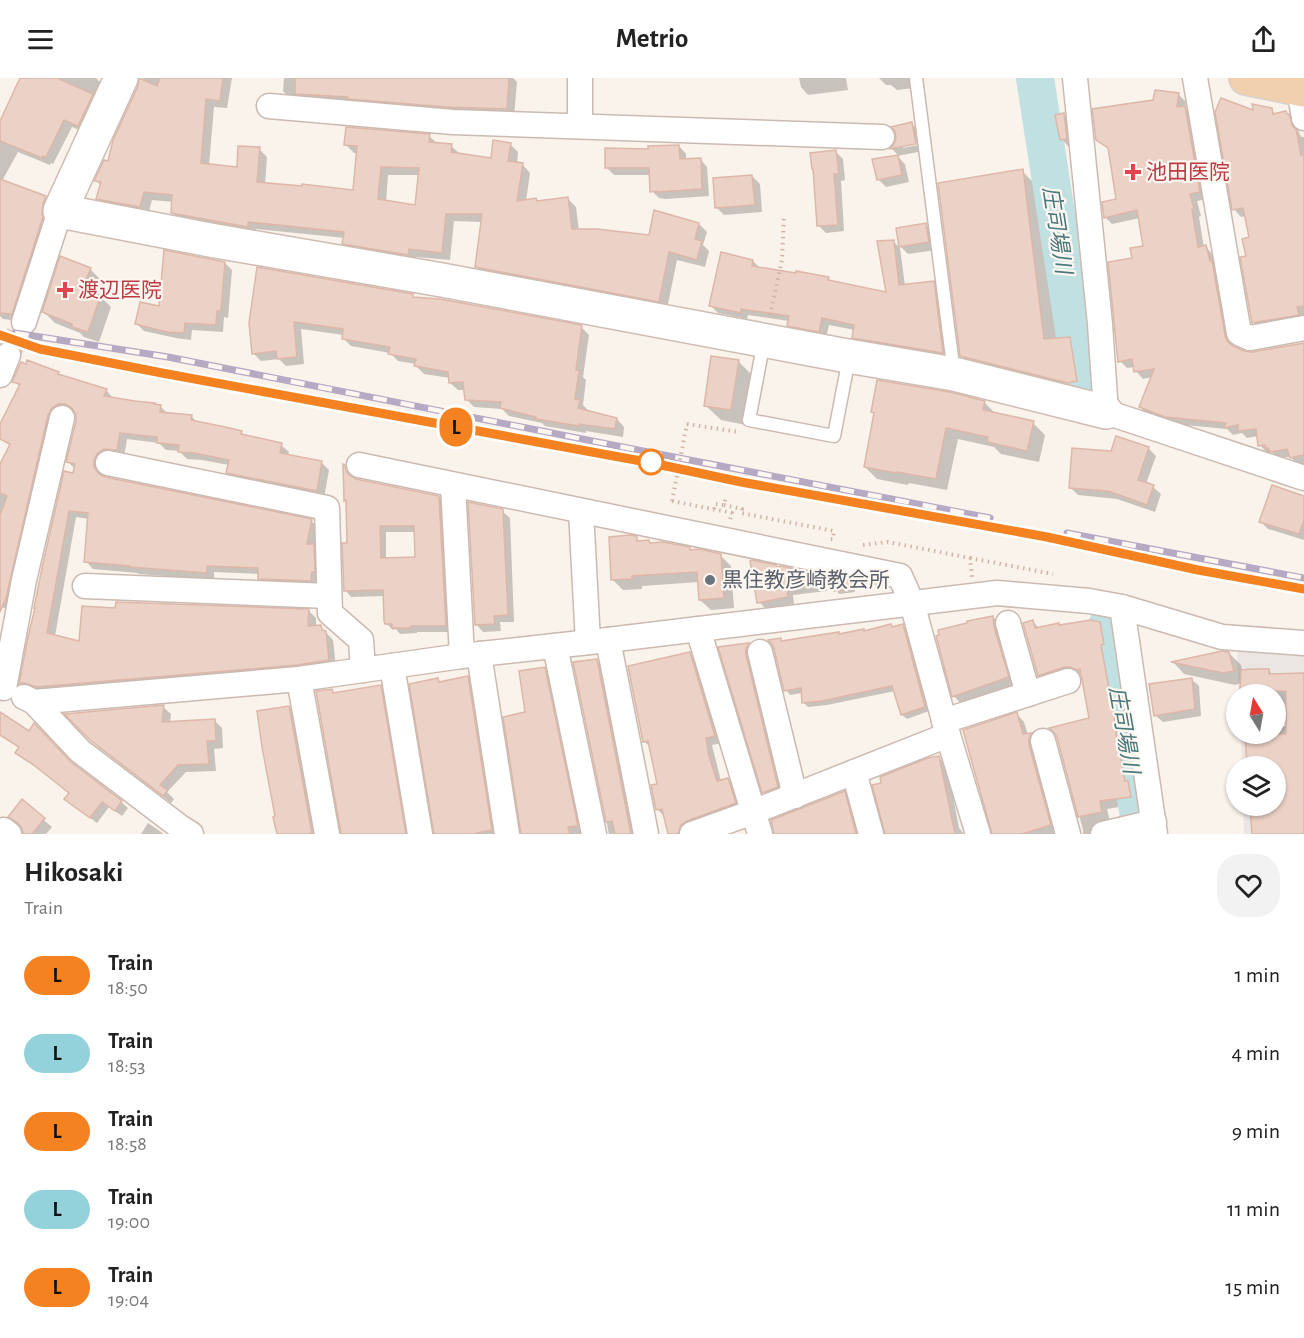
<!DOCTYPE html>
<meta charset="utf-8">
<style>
:root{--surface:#fff;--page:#f2f2f2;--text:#222;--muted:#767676}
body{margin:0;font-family:"Alegreya Sans","Noto Sans JP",sans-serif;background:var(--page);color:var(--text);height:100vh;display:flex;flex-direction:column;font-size:22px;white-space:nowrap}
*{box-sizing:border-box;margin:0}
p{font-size:20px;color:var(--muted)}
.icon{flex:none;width:33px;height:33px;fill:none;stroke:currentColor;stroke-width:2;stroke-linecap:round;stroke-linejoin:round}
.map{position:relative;height:756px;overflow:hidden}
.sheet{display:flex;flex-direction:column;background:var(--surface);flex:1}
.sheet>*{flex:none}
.badge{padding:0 12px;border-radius:20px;font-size:21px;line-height:39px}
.needle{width:39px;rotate:349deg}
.controls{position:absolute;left:1226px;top:606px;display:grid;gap:12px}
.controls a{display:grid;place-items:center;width:60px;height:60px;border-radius:50%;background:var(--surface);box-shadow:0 2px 4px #0004;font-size:30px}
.map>.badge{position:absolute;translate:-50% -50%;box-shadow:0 0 0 3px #fff}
.round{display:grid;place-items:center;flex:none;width:63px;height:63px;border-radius:24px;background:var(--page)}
.summary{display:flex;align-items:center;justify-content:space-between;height:102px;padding:0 24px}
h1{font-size:28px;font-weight:600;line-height:45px}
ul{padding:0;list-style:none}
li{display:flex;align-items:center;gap:18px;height:78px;padding:0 24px}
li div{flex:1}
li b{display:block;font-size:22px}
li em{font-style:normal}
li .badge{min-width:66px;font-weight:700;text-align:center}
header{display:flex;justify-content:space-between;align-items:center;height:78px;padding:0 24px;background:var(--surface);font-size:27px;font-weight:600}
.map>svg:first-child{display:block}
.industrial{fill:#ece6e3}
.shadow{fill:#0003;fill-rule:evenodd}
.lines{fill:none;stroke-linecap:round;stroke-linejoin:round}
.river{stroke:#c1e0e2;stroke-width:38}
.building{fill:#ecd1c6;stroke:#ddb7a8;stroke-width:1.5;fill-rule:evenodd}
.street-tunnel{stroke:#d8ccc4;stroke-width:24;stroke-dasharray:24 12;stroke-linecap:butt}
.lane-casing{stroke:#cbbab1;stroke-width:15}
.street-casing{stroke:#cbbab1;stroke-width:27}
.secondary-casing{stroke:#cfbcb2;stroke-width:36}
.primary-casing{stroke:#d8d1ce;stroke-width:36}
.path{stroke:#d1b4a8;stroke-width:4;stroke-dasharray:1.5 4.5;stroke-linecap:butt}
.lane{stroke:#fff;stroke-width:12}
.street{stroke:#fff;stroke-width:24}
.secondary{stroke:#fff;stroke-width:33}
.primary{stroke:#f0d0ac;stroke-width:33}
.rail-casing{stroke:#b5a9c3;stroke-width:7}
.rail{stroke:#fdf7f1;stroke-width:4.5;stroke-dasharray:14;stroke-linecap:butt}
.path-bridge{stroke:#d1b4a8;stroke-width:4;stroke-dasharray:1.5 4.5;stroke-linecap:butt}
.line-casing{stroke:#fff;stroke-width:14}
.line{stroke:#f58220;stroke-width:9}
.health-dot{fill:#e0444e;stroke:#fdf7f1;stroke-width:2}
.stop-dot{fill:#fff;stroke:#f58220;stroke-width:3}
.worship-dot{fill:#6b7280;stroke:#fdf7f1;stroke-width:2}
.labels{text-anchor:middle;stroke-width:4.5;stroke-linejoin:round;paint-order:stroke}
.health-label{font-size:21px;fill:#be3a42;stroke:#fdf7f1;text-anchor:start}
.worship-label{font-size:21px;fill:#5b616d;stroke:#fdf7f1;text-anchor:start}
.water-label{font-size:22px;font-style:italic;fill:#4a787b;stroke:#fdf7f1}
</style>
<header><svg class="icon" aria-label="menu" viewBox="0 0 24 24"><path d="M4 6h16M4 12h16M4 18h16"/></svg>Metrio<svg class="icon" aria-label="share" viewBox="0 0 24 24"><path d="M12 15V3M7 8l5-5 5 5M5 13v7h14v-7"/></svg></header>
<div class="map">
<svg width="1304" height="756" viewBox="0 0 1304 756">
<rect width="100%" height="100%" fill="#faf3eb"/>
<path class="industrial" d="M1237,572l67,6v178h-60l-1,-28h32v-40h-33l-1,-32h34v-40h-36z"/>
<g class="shadow">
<path d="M22,0h74l10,10 -20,45 -14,-6 -19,37 -2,-1 -1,2 -32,-13 -16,29 43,16 8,8 -34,116 -16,-2 -3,-3v-192z"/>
<path d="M143,0h89l-5,30 -13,-1 -5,58 30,4 20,-20 8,8 -2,28 90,7 3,-39h-4l-8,-8 83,-9 9,8 13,2 9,8 32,6 18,-16 8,8 -1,12h5l8,9 -4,28 10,-1 2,2 30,-3 8,8 3,24 71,6 49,-13 8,8 -4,13 6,6 -4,16 -28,-7 -10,49 -183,-34 -8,-9 6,-44 -28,-1 -4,39 -34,-3v5l-64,-10 -8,-9 1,-5 -89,-9 -1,6 -74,-14 -8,-8v-11l-21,-2 -4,15 -42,-8 -8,-8 4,-13 -6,-5 13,-19zM388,97h32l-3,31 -31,-4z"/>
<path d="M284,0h229l4,4 -3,35 -223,-17 -8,-9z"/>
<path d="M799,0h47l2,12 -40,5 -7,-8z"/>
<path d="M879,0h34l1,10 -17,2 -6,-5h-5z"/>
<path d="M1178,16l8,8 -1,5 7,8 15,84 -10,2 4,15 -2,1 5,31 2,-1 7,8 6,15 14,78 19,6 52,-10v120l-5,1 -9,-8 -11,1 -8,-6 -4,1 -7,-8 -2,-9 -11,2 -5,-5 -9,2 -6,-6 -53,-5 -26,-9 -8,-8 12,-30 -9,2 -7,-8 -1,-4 -8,1 -7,-7 14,-101 10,-13 -4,-29 -28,6 -7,-7 13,-17 -8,-50 -13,-11 58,-38z"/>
<path d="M1271,31l5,6 10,-2 10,10 4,12 2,2h2v185l-43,8 -8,-8 -5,-64 3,-19 -5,-23 -5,1 -7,-8 21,-96z"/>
<path d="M1064,37l8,8 2,23 -5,1 -8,-8z"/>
<path d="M912,46l8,8 1,9 -18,4v3l19,-4 1,7 -26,5 8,8 4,18 -23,5 -8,-8 -4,-18 25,-5 -7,-7 4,-4 2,-7z"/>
<path d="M679,68l7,8v6l14,-1 7,8 2,29 -43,3 -7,-1 -7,-7 -1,-16h-37l-8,-8 43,-17z"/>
<path d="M836,74l7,7 2,21 -4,1 3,50 -18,2 -7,-7z"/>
<path d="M1022,93l15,15 20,154 12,-1 15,15 7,42 -114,-25 -15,-15z"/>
<path d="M752,98l8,8 2,28 -38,3 -8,-8z"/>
<path d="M926,147l8,8 2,17 -28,4 -8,-8z"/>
<path d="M893,163l7,7 5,38 28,-3 7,7 9,69 -89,-15 -7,-7 2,-7 -26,-5 -3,13 -30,-6 -7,-7v-4l-41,-6 -1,4 -29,-6 -7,-7 42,-45 7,7 68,10 4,4 56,12z"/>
<path d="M225,185l7,7 -4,48 -4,-1 -1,15 -31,-2 -1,10 -15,-2 -32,-7 -7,-7z"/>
<path d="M90,191l11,11 -6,15 5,1 11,11 -12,35 -15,-5 -4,-4 -25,-10 -11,-11z"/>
<path d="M412,217l3,3 166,29 8,8 -6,42 3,3 -3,25 4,4 -1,3 31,7 7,8 -1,10 -37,-6v2l-41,-7 -3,-3 -33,-7 -7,-7 -28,-2 -8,-8 -1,-9h-7l-8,-7v-5l-26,-4 -8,-8v-2l-18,-3 -8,-8 -39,-7 -8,-8 1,-3 -43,-6 3,35 -18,2 -7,-7 -18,2 -8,-8 -2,-30z"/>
<path d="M738,283l16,16 -8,48 -25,-5 -16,-15z"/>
<path d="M58,295l4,3 44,14 7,8 47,8 8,8 23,2 7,7 43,9 4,4 36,9 8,7 -1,4 34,7 7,7 -5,28 -89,-18 -8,-8 2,-7 -27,-5 -15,-1 -8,-8 -13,-1 -7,-7 -32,-4 -3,18 -23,11 1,9 209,44 8,7 -4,20 6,5 -3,35 -51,-2 -8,-8 1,-4 -46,-2v8l-75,-6 -1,-1 -45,-4 -7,-8 3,-42 -13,-2 -21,119 26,6 36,-33 192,2 7,7v9h5l12,13 3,27 -308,24 -7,-8 54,-208 1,-5 -8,-8 9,-41v-8l-4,-2 -8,1 -54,199 -11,-5v-139l11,-21 -11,-7v-11l20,-41 -6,-6z"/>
<path d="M984,324l12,12 37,9 12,12 -6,27 -38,-8 -7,-7 -36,-8 -11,51 -38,-7 -1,2 -31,-6 -12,-12 10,-53 -3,-2z"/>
<path d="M1148,370l8,8 -10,28 7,3 8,7 -6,18 -38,-13 -39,-4 -7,-7 41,-36z"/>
<path d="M344,388l7,7 1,5 87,19 6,7 7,128h-35v1l-17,1 -4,-5 -3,1 -7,-7 -1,-27 -34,1 -6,-7 4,-45 -1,-42 -3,-3zM386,454h30l1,26 -31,1z"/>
<path d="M1304,419v43l-36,-11 -7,-7z"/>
<path d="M502,433l8,7 4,104h-14l1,9 -18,1 -7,-8z"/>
<path d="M636,460l4,4 9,-1 3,3 37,5 3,2 28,4 11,11 3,42 -23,2 -11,-10 -1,-18 -57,4v3l-19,1 -10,-10z"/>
<path d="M777,490l43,8 7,7v8l-34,4 1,9 -28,5 -7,-7z"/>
<path d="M850,504l4,4 1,6 -16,2 -3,-4z"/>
<path d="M993,539l7,7 15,61 -54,19 -7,-8z"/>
<path d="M1032,543l8,8 59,-5 8,8 4,20h-3l16,88 -1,1 9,46 3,3 3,14 -31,5 4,18 -12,7h-16v-4l-25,-93 33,-18 -8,-43 -4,-2 -6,1 -26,8 -8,-8z"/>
<path d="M903,548l4,4 22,81 -22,8 -5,-4 -7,-24 -68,14 -19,2 -5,-5 -1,-9 -12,2 -4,-5 -6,-50 2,2 56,-9 2,2z"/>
<path d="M749,567l5,5 29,143 -13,5 -6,-6 -44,-143z"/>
<path d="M689,575l8,8 25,82 -10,2 9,36 7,-1 7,7 7,23 -54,24h-18l-5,-17 -8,-8 2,-24 -8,-37 -7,-7z"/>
<path d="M1222,575h7l12,12 1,6 26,-1 5,5h31v159h-50l-2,-28h23v-40h-26l-3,-32h29v-7l13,-1v-21l-13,-1v-10h-28l-5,-4v-7l-7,2 -51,-11 -10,-11z"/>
<path d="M597,582l7,7 33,167h-28l-34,-170z"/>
<path d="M544,591l8,7 32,158h-61l4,-121z"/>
<path d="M468,600l7,7 23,149h-63l3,-154 3,3z"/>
<path d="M1191,601l8,7 2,30 -38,6 -8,-7z"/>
<path d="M380,609l8,7 23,140h-69l-10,-144 3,4z"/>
<path d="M163,629l8,7 -1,9 44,-3 8,8 1,20 -9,1 2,22 -30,1 -19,20 7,7 -3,4 -72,-55 -31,-33z"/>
<path d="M289,629l7,7 22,120h-40l-1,-17z"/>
<path d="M0,636l72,50 49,38 7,6 -6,8 -13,-9 -12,16 -24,-18 -3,-12 -31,-24 -16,-10 -6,-7 3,-4 -20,-13z"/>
<path d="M1017,636l7,8 4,13 3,-1 8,8 19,92h-65z"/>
<path d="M939,680l8,7 12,63 5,6h-78z"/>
<path d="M844,715l8,7 9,34h-86z"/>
<path d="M22,724l30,25 -6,7h-22l-1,-6 -13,-11z"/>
<path d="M148,745l13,9 2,2h-22z"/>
</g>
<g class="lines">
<g class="river">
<path d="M1035,0l47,303"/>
<path d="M1107,548l35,208"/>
</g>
</g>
<g class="building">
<path d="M20,0h37l36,16 -15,32 -14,-6 -18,37 -3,-1 -1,2 -42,-17v-20z"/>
<path d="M139,0l18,8 3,-8h63l-3,23 -14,-2 -5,64 36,4 1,-21 22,1 -3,35 45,4v-2l51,6 4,-44 -13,-1 2,-18 84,7 -1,8 23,2 -1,8 40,6 2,-18 18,3 -3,18 15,2 -6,38 19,-3 1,3 31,-4 4,32h25l52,6 5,-25 45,13 -4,16 7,2 -5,19 -28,-8 -10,50 -184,-35 7,-53h-36l-4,39 -33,-4 -1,6 -66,-11 2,-12 -96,-10v5l-77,-14 1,-18 -28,-3 -4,15 -44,-8 5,-17 -7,-1 10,-21 4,1 5,-21 25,-54zM381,89l38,1 -4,37 -37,-6z"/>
<path d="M295,0h214l-2,31 -60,-2 -99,-8v-2l-53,-3z"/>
<path d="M1155,12l24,3 -2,14 8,-1 15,86 -10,2 4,15h-2l6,38 8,-2 4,16h2l13,74 2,6 6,5 11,5 8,1 52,-9v112l-14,3 -3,-9 -17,3 -2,-4h-3v-3l-7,1 -2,-17 -18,2v-6l-14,3 2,-5 -61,-6 -26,-10 15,-38 -20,3 -2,-13 -14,3 -10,-100 24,-4 -2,-10 13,-2 -6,-36 -33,8 -2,-16 14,-3 -8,-51 -12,-8 -4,-31 61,-9z"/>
<path d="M1221,20l32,12 -1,-6 20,4 1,6 13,-3 1,3h2l4,13 3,2 5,26h3v151l-7,1 2,8 -47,8 -12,-66 6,-1 -4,-17 7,-2 -6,-29 -11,2 -17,-98z"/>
<path d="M1064,35l3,26 -7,1 -5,-25z"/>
<path d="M912,44l4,22 -26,5 4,-5 2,-6 -1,-7 -4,-4z"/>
<path d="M679,67l1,14 21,-1 1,31 -45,3v-1l-7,1 -1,-24h-44v-20l43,1v-3z"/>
<path d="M836,72l3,24h-5l4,51 -21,1 -4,-57h-1l-2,-16z"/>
<path d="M898,77l4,20 -25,5 -5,-21z"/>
<path d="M1023,91l21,170 26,-2 7,44 -9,2 -108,-27 -22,-173z"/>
<path d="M752,97l3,30 -40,3 -2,-30z"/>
<path d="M0,101l46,17 -3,8 -1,10 1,3 -31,97 -12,-1z"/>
<path d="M926,145l3,19 -30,5 -3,-19z"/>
<path d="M894,162l5,45 35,-4 9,72 -91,-15 2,-13 -32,-7 -3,14 -32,-6 2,-10 -48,-7v4l-32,-7 12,-54 32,8 -1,6 44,7v-2l33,6 -1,3 58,12 -9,-51z"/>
<path d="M164,172l61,12 -4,49h-4l-1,14 -31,-2 -1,10 -17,-1 -32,-8 5,-22 19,4z"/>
<path d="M60,178l31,12 -10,24 20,3 -13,37 -16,-5v-3l-30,-12z"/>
<path d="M257,189l156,27v3l27,2 142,26 -6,45 3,1 -4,28 5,1 -2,8 39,10 -2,11 -36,-5v2l-43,-7v-2l-36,-9 1,-6 -36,-2 -2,-18 -14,1 -1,-11 -34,-6 2,-7 -28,-5 2,-7 -48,-8 1,-10 -49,-7 3,35 -20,2 -1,-8 -24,3 -3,-31z"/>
<path d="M711,278l28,4 -8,50 -27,-4z"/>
<path d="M27,282l32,12 -1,2 49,15 -3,7 31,5 20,2 -1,1 7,1 -1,7 32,3 -1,5 39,8 12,3 -1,3 41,9 -2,10 42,8 -5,30 -91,-18 3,-13 -35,-7 -16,-1 1,-7 -22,-2v-6l-37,-4 -3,17 -13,-1 -7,5 -3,6v7l5,7 6,3 207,42 -5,25h7l1,28h-3l-1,9 -53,-2v-11l-51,-2v7l-77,-6v-1l-46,-4 4,-49 -19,-2 -22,122 32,8 3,-35 33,2 1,-6 193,7 -1,17 13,-1 1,5 4,1 3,29 -32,5 -260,22 -13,-4 -5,1 9,-47 7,-29h-1l8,-40 22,-97 9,2 2,-9 -9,-2 10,-41v-7l-5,-7 -6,-3h-7l-6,4 -4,7 -42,183 -6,14v-97l7,-19 -7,-3v-29l10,-20 -10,-5v-15l20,-40 -8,-2 9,-20 5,2z"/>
<path d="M877,302l73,12 35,9 -2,9 51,11 -7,30 -40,-9 1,-5 -42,-9 -10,51 -39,-7 -1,1 -32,-6 10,-54 -3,-1z"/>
<path d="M1116,358l33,11 -11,33 16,5 -7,20 -39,-14 -39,-3 3,-40 39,3z"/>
<path d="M343,386l2,1 1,5 3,5 7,4 83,17 7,130h-35v2h-19v-4h-7l-1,-3 -1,-31 -39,1 -2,-48h5l-1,-43 -2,1zM380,448h34l1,31 -34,1z"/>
<path d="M1272,407l32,11v24l-5,14 -40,-12z"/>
<path d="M468,424l35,7 5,106 -14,1 1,8 -20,1z"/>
<path d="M630,457l7,1v5l12,-1 1,3 13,-1 27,5v3l10,-1 21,5 3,44 -25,2 -2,-28 -65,4v3l-21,1 -2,-43z"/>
<path d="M752,482l24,5 1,2 4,-1 39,8 1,10 -34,5 1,8 -31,6 -7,-42z"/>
<path d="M832,499l19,3 1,9 -18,2z"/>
<path d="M993,538l1,11 15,50 -57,20 -16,-61 3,-1 -1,-5 29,-7v-2z"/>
<path d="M1033,542l2,8 24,-5v2l32,-5 9,2 4,22 -3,1 16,88h-1l9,48h3l3,16 -31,4 2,11 -24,5 -21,-80 -4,-6 -4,-3 40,-10 -9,-49 -3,1 -7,-3h-6l-26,9 -15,-53z"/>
<path d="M891,546l1,3 11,-3 22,83 -24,8 -9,-29 -70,15 -20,2 -1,-15 -17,3 -10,-42 -3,-6 -3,-3 13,-2v3l58,-9v2l25,-5v2z"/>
<path d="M749,565l-3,6v6l32,132 -16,6 -44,-146z"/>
<path d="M1222,573l7,1 5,19 -11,2 -52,-11z"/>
<path d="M690,574l25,84 -9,2 3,18 8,25 11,-3 8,25 -49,18 -6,4 -3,9h-10l-6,-25 -6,1 -5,-25 6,-1 -9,-43 -5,1 -15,-76z"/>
<path d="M597,581l34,175h-16l-3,-13 -6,1 -33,-160z"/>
<path d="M545,589l33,159 -10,1 2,7h-49l-18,-117 22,-5 -6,-41z"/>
<path d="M1250,591h19v5l35,-1v161h-52l-2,-28h25v-40h-28l-2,-32h41v-43l-46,-1 1,-20z"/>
<path d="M468,598l24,154 -19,4h-39l-25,-150 29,-6 1,4z"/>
<path d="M1192,600l3,31 -41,7 -5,-32z"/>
<path d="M381,607l25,149h-65l-25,-143 16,-2 1,4z"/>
<path d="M164,627l-2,17 53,-3 1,22h-9l2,23 -31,1 -18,20 8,5 -5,6 -73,-56 -26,-26z"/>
<path d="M289,628l23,127 -5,1h-30l-4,-17 2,-1 -13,-69 -5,-36z"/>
<path d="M0,634l29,19 5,-8 37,39 51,39 -7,10 -13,-9 -12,16 -26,-19 5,-6 -38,-30 -16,-10 4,-6 -19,-12z"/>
<path d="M1017,634l6,22 9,-1 -3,5v7l22,80 -29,9h-30l-29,-104z"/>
<path d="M939,678l16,78h-70l-13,-49 9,-2 -1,-6 48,-19z"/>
<path d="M845,713l11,43h-82l-3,-14z"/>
<path d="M22,721l23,19 -13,16h-9l-1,-6 -4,-5 -10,-6z"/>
</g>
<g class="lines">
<path class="street-tunnel" d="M8,277l16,-33"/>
<defs>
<g id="lane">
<path d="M916,0l38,295"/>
<path d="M764,263l-15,79 85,16 15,-78"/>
</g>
<g id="street">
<path d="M580,0v48"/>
<path d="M1075,0l25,246 6,88 198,66"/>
<path d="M1195,0l44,255 11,5 54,-10"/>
<path d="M1299,10l5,30"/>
<path d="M269,28l184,16 429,15"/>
<path d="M24,244l36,-111"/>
<path d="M0,297l8,-20"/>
<path d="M108,385l219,45 3,105 31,27 2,30"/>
<path d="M359,387l541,111 12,27 36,132 30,99"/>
<path d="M453,407l9,171"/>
<path d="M581,433l7,131"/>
<path d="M85,508l244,10"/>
<path d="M1122,529l33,227"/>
<path d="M1008,545l20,71"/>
<path d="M698,551l62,205"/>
<path d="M608,562l38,194"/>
<path d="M555,568l39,188"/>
<path d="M760,574l35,144"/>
<path d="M479,576l28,180"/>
<path d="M392,588l28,168"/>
<path d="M299,601l28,155"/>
<path d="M4,610l20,-108 38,-162"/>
<path d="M24,619l10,5 46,49 100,76 11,7"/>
<path d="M34,624l265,-23 163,-23 146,-16 389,-47 92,8 33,6 100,30 82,6"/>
<path d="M944,643l124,-40"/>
<path d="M1043,663l25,93"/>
<path d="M854,694l17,62"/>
<path d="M4,752l5,4"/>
<path d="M692,756l61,-22 195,-77"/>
<path d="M1103,756l51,-12"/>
</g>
<path id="secondary" d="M121,0l-61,133 150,29 232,40 400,75 112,19 152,38"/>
<path id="primary" d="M1246,0l58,12"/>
</defs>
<use href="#lane" class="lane-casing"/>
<use href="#street" class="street-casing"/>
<use href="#secondary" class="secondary-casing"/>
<use href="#primary" class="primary-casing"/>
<g class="path">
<path d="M770,237l12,-55 2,-45"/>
<path d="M687,346l52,8"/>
<path d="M672,423l60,12 -2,7"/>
<path d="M724,427l18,4 -1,4 93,18 -1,8h-3"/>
<path d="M714,431l1,-5 9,1 2,-9"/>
<path d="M863,467l25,-3 82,16 2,19"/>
<path d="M970,480l83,16"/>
</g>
<use href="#lane" class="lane"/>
<use href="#street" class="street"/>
<use href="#secondary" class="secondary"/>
<use href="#primary" class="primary"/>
<defs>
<g id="rail">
<path d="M15,255l153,24 485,96 337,65"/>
<path d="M0,257l41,14 121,24 490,90 89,19 306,55 151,33 106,19"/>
<path d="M1067,455l237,45"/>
</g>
</defs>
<use href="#rail" class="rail-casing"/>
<use href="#rail" class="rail"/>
<path class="path-bridge" d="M672,423l15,-77"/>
</g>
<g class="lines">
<defs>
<path id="line" d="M0,257l40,14 122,24 490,90 89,19 306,55 151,33 106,19"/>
</defs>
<use href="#line" class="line-casing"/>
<use href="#line" class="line"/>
</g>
<g class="health-dot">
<path d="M1130 85h6v6h6v6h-6v6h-6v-6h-6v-6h6z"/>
<path d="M62 203h6v6h6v6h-6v6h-6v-6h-6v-6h6z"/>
</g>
<circle class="stop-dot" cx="651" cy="384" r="12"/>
<circle class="worship-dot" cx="710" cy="502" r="6"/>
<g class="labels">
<g class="health-label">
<text x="1146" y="101">池田医院</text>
<text x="78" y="219">渡辺医院</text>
</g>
<g class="worship-label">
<text x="722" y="509">黒住教彦崎教会所</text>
</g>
<g class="water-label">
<text transform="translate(1058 152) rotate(81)" y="8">庄司場川</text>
<text transform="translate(1125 652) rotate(80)" y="8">庄司場川</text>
</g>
</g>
</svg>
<div class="controls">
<a><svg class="needle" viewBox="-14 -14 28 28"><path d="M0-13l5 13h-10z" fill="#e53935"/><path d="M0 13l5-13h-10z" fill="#767676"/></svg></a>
<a><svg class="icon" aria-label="layers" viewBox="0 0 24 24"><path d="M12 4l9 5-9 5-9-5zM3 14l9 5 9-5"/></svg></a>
</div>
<b class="badge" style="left:456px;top:349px;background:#f58220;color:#111">L</b>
</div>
<section class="sheet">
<div class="summary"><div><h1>Hikosaki</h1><p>Train</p></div><a class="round"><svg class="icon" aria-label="heart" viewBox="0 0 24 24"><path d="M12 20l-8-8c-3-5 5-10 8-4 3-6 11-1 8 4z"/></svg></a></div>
<ul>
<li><span class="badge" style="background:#f58220;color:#111">L</span><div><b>Train</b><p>18:50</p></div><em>1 min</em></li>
<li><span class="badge" style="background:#93d2da;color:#111">L</span><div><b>Train</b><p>18:53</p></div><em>4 min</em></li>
<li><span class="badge" style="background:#f58220;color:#111">L</span><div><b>Train</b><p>18:58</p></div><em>9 min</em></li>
<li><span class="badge" style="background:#93d2da;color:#111">L</span><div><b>Train</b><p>19:00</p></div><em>11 min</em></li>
<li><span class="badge" style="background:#f58220;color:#111">L</span><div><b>Train</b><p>19:04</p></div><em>15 min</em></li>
</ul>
</section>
